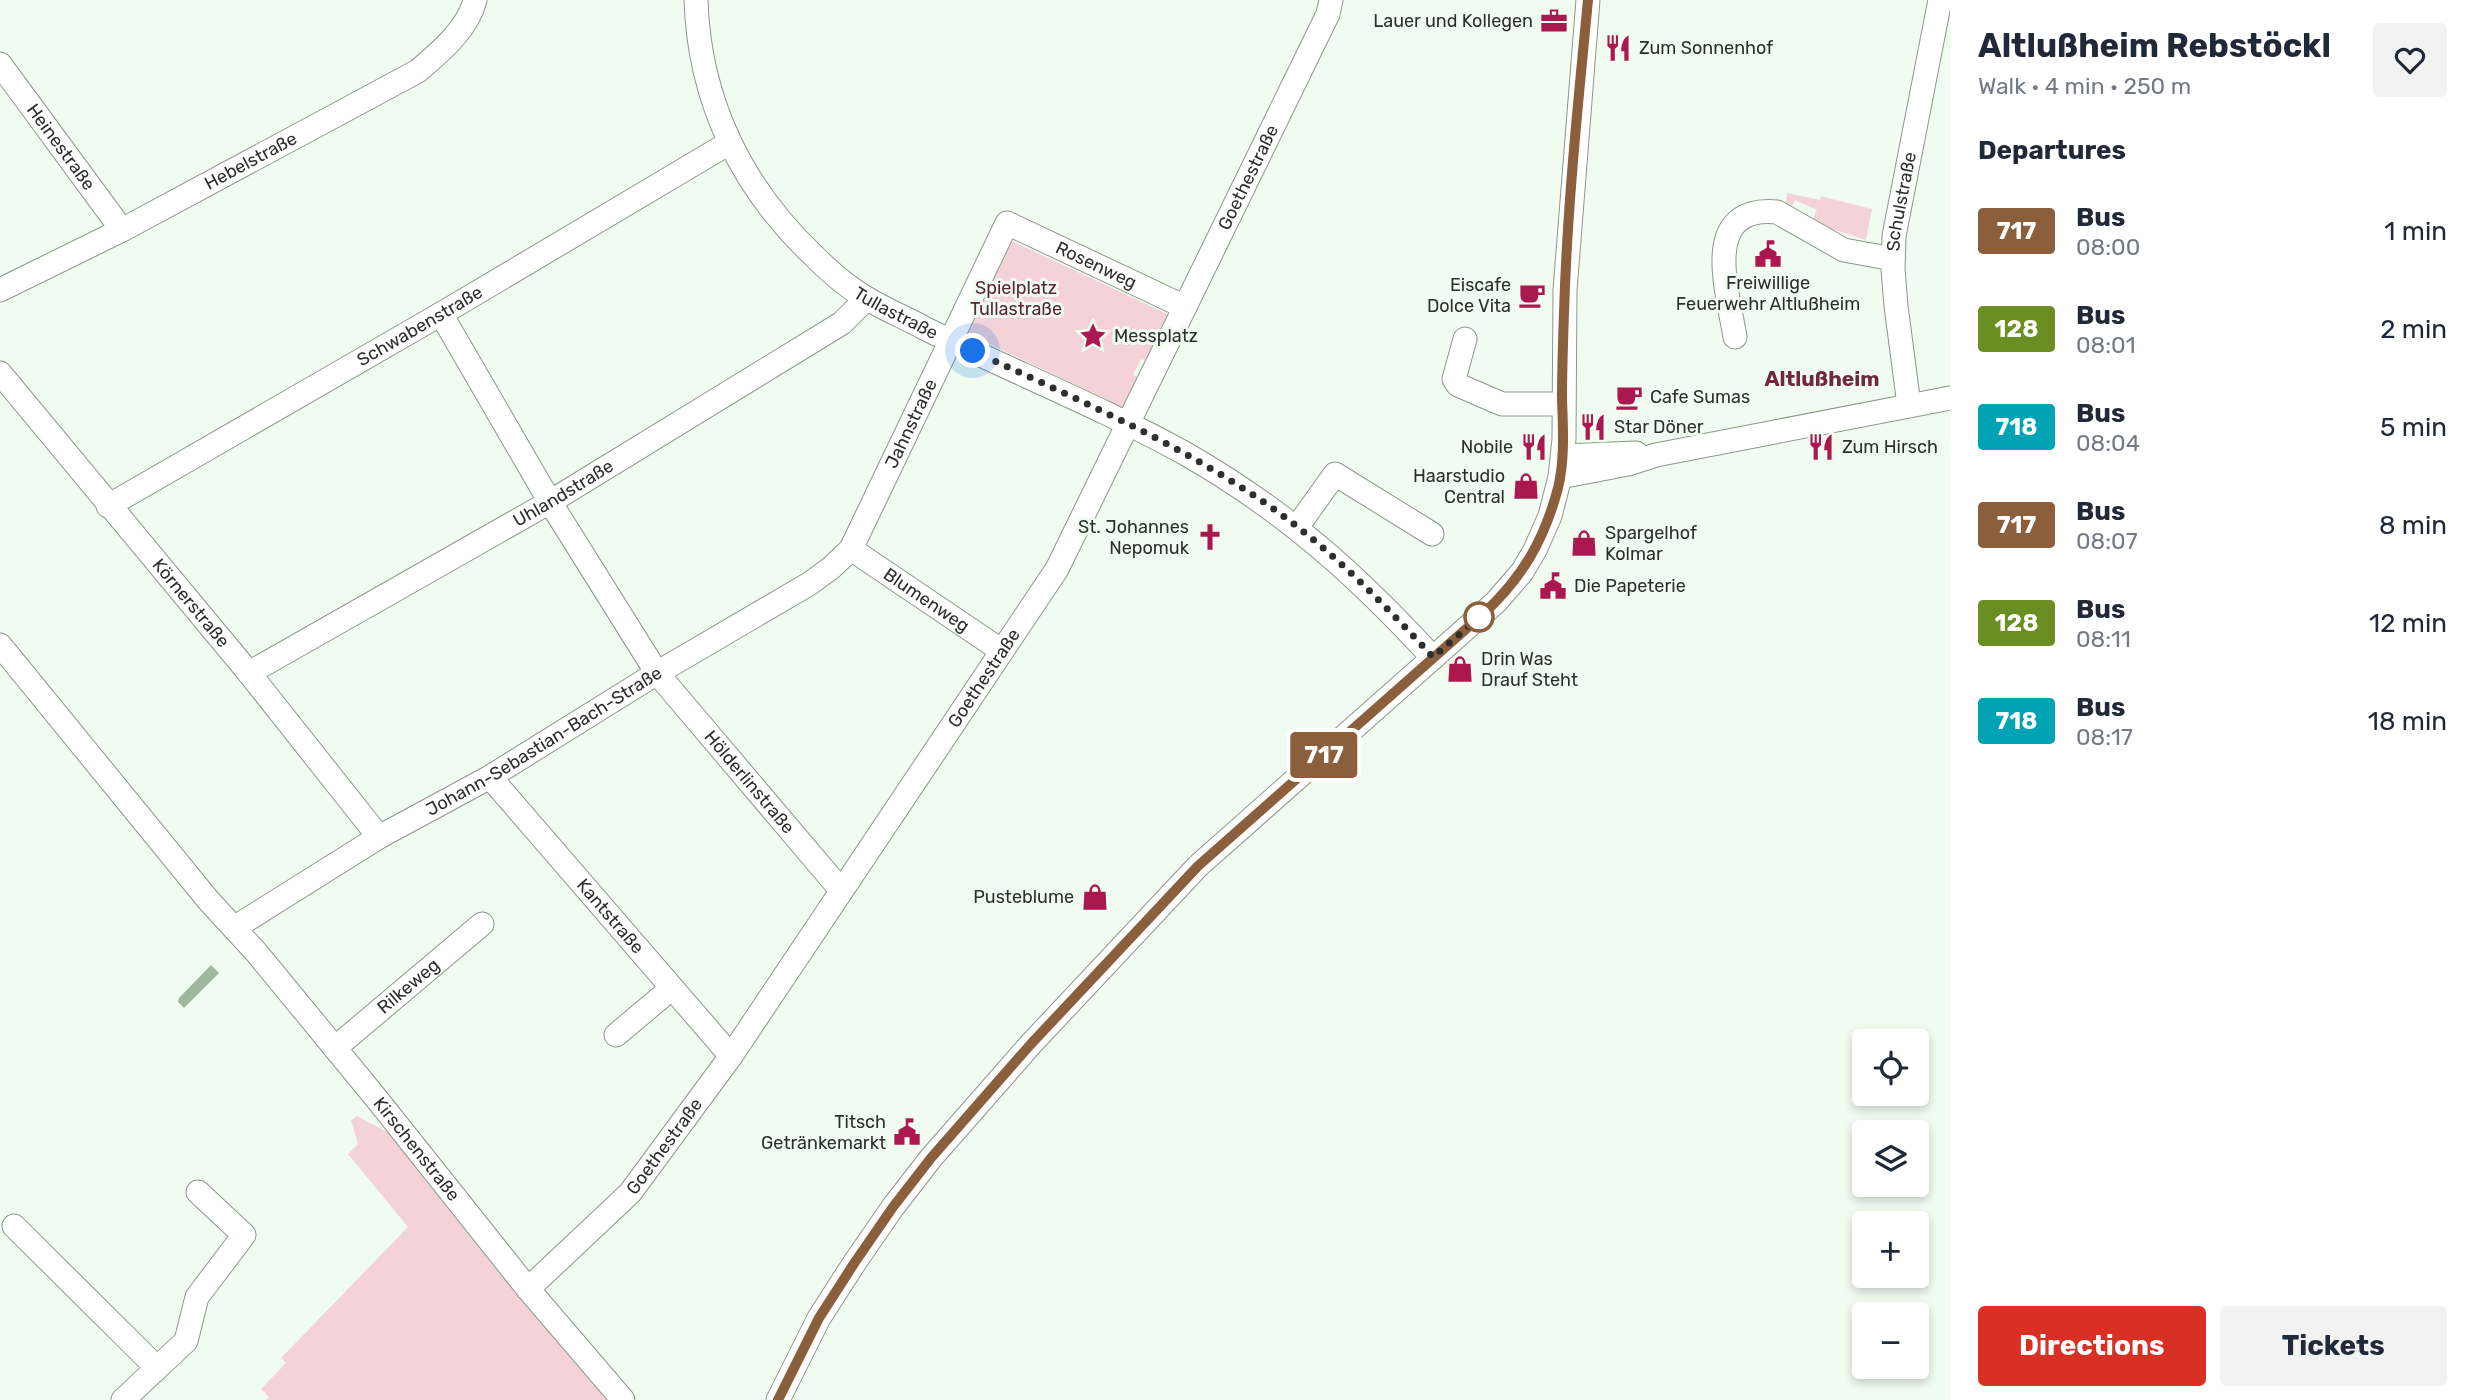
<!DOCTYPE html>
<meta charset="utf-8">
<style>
:root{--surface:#fff;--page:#f2f2f3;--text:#1f2937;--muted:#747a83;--accent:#d93025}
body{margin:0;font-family:Rubik,sans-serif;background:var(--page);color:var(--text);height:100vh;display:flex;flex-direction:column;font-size:26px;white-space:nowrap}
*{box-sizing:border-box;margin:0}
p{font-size:23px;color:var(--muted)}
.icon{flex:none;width:38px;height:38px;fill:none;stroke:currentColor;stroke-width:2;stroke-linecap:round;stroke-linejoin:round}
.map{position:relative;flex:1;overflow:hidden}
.side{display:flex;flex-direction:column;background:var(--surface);width:525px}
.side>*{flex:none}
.badge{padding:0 14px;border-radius:5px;font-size:24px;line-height:46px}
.fabs{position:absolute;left:1852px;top:1029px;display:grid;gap:14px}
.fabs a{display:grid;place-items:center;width:77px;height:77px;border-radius:7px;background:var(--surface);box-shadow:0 4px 10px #0003;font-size:35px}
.you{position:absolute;width:35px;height:35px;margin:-18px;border:5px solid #fff;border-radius:50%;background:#1a73e8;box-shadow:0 0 0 10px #1a73e833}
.map>.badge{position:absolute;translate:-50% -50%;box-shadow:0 0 0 4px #fff}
h2{padding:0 28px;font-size:26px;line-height:63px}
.round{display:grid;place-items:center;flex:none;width:74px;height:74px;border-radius:7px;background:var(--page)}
.head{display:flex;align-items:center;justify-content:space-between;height:119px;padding:0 28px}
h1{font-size:33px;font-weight:700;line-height:52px}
.button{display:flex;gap:14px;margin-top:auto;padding:14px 28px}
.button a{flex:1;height:80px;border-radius:7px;background:var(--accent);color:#fff;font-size:28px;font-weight:700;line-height:80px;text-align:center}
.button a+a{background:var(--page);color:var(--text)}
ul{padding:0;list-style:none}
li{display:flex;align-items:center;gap:21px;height:98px;padding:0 28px}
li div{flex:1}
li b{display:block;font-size:26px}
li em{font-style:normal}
li .badge{min-width:77px;font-weight:700;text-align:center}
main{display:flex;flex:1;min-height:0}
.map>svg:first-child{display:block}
.green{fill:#f3d2d8}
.water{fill:#9eb89f}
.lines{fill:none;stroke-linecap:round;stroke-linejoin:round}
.minor-casing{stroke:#8c968c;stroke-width:25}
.minor{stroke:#fff;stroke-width:23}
.line-casing{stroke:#fff;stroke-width:16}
.line{stroke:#8b5e3c;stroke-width:10}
.walk{stroke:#2c302c;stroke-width:7;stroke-dasharray:0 12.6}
.stop-dot{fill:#fff;stroke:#8b5e3c;stroke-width:3.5}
.labels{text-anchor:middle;stroke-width:6;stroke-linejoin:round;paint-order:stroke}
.poi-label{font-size:18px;fill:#2c302c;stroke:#f1fcf1;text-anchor:start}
.street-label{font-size:18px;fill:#2c302c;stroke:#f1fcf1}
.park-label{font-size:18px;fill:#582633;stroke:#f1fcf1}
.quarter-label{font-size:21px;font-weight:bold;fill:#6e293c;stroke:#f1fcf1}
</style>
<main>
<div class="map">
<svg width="1950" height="1400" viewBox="0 0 1950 1400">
<rect width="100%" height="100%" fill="#f1fcf1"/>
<g class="green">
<path d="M1787,193l33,7 1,-4 3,1 48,12 -6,31 -49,-16 -5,-4 5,-10 -22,-10 -5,10 -4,-8z"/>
<path d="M1012,241l153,72 2,3 -21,45 -5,-2 -8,16 5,2 -13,29 -2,1 -155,-73z"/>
<path d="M357,1116l32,17 219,267h-342l3,-3 -8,-8 25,-26 -5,-5 127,-131 -60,-73 10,-10 -7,-24z"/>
</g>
<path class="water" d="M211,965l8,8 -35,35 -6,-6 1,-4z"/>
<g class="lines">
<defs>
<g id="minor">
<path id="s1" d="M696,0c3,101 46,188 118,256 16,16 34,32 54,43 18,11 38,19 56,29 87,43 177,79 262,126 99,57 170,120 247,204"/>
<path id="s2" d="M0,64l122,166"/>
<path id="s3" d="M0,290l122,-60 296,-159c22,-19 50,-42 57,-71"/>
<path id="s4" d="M441,314l109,188 107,171 183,216"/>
<path d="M1735,337c-7,-45 -36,-132 42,-125l67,38 49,9"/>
<path d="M1465,339l-11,40 4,6 44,19h60"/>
<path id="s5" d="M0,373l249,300 130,164"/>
<path id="s6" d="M1909,405l-13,-99 -3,-37 1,-33 46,-236"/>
<path d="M1563,456l73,-3"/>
<path d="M1560,477l68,-13 28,-9 294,-57"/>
<path id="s7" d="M108,506l333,-192 288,-171"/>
<path d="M1297,527l38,-53 97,60"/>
<path id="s8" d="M851,549l151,102"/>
<path id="s9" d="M0,645l209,256 47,51 120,146 152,191 95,111"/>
<path id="s10" d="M249,673l301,-171 292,-179 24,-24"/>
<path id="s11" d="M490,777l241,279"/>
<path id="s12" d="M234,928l145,-91 111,-60 167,-104 152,-89 22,-16 20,-19 156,-326 178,84"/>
<path d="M616,1035l56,-47"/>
<path id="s13" d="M335,1048l147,-124"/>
<path d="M14,1226l142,141"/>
<path id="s14" d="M528,1289l102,-96 101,-137 326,-487 271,-555 3,-14"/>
<path d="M123,1400l63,-59 11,-44 47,-62 -46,-43"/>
<path d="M778,1400l41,-82 36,-56 38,-55 38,-49 99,-113 168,-179 298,-264 26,-30 13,-22 15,-34 10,-39 4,-38 1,-149 23,-290"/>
</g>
</defs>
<use href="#minor" class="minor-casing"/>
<use href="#minor" class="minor"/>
</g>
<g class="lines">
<defs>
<path id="line" d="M778,1400l41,-82 36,-56 38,-55 38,-49 99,-113 168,-179 285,-252c39,-36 61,-73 75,-126 7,-29 5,-59 4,-90 0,-28 1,-56 2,-85 3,-104 14,-209 24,-313"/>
</defs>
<use href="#line" class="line-casing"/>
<use href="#line" class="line"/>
<path class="walk" d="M973,351c99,46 202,90 292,152 63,43 117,99 168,154l50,-43 -4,3"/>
</g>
<defs>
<symbol id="office-bare" viewBox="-9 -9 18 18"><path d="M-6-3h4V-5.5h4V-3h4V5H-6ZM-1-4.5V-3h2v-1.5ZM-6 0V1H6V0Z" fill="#aa184f" stroke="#f1fcf1" stroke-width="2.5" paint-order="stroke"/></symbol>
<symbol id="restaurant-bare" viewBox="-9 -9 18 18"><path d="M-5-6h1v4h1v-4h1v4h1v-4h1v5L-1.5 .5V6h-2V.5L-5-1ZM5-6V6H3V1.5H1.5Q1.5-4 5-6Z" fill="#aa184f" stroke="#f1fcf1" stroke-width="2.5" paint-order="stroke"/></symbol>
<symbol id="civic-bare" viewBox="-9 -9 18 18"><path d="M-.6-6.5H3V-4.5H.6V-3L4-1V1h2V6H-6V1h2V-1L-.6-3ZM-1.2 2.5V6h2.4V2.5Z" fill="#aa184f" stroke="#f1fcf1" stroke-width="2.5" paint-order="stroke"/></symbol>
<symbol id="cafe-bare" viewBox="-9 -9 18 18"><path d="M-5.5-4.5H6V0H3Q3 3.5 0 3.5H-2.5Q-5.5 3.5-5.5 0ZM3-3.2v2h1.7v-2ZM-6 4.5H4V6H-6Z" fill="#aa184f" stroke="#f1fcf1" stroke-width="2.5" paint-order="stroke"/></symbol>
<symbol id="sight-bare" viewBox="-9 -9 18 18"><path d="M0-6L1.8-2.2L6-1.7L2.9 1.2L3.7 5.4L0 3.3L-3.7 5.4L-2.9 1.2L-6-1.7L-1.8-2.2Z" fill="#aa184f" stroke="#f1fcf1" stroke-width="2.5" paint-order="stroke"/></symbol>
<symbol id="shop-bare" viewBox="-9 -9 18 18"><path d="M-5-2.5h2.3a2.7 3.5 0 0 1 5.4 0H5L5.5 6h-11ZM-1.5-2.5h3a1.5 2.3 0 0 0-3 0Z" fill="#aa184f" stroke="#f1fcf1" stroke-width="2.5" paint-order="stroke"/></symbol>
<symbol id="church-bare" viewBox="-9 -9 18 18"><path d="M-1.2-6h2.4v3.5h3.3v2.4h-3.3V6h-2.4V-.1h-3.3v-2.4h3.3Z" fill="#aa184f" stroke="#f1fcf1" stroke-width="2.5" paint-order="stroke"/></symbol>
</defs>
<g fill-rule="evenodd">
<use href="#office-bare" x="1535" y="2" width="38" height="38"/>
<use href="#restaurant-bare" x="1599" y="29" width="38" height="38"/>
<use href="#civic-bare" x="1749" y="235" width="38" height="38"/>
<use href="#cafe-bare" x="1513" y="276" width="38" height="38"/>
<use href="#sight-bare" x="1074" y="317" width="38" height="38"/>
<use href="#cafe-bare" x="1610" y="378" width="38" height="38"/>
<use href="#restaurant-bare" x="1574" y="408" width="38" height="38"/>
<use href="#restaurant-bare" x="1515" y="428" width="38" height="38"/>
<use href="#restaurant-bare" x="1802" y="428" width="38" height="38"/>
<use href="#shop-bare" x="1507" y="467" width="38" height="38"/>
<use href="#church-bare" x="1191" y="518" width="38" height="38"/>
<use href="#shop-bare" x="1565" y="524" width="38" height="38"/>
<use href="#civic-bare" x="1534" y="567" width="38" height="38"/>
<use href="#shop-bare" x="1441" y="650" width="38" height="38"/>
<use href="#shop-bare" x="1076" y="878" width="38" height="38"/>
<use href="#civic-bare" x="888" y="1113" width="38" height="38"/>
</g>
<circle class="stop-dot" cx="1479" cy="617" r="14"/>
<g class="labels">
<g class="poi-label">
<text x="1533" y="27" text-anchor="end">Lauer und Kollegen</text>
<text x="1639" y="54">Zum Sonnenhof</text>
<text x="1768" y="289" text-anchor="middle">Freiwillige<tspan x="1768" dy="21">Feuerwehr Altlußheim</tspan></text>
<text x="1511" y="291" text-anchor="end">Eiscafe<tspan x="1511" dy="21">Dolce Vita</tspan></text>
<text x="1114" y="342">Messplatz</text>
<text x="1650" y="403">Cafe Sumas</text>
<text x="1614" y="433">Star Döner</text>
<text x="1513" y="453" text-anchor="end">Nobile</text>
<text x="1842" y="453">Zum Hirsch</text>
<text x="1505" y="482" text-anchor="end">Haarstudio<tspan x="1505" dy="21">Central</tspan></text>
<text x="1189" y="533" text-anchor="end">St. Johannes<tspan x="1189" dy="21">Nepomuk</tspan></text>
<text x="1605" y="539">Spargelhof<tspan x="1605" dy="21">Kolmar</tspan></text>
<text x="1574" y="592">Die Papeterie</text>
<text x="1481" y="665">Drin Was<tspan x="1481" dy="21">Drauf Steht</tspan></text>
<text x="1074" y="903" text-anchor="end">Pusteblume</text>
<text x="886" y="1128" text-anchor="end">Titsch<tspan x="886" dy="21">Getränkemarkt</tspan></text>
</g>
<g class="street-label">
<text dy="6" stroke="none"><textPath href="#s2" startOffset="103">Heinestraße</textPath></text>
<text dy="6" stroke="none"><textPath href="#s3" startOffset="282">Hebelstraße</textPath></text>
<text dy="6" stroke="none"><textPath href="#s14" startOffset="1332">Goethestraße</textPath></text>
<text dy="6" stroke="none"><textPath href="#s6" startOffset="205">Schulstraße</textPath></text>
<text dy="6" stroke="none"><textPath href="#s12" startOffset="1185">Rosenweg</textPath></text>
<text dy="6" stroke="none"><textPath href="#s1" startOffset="390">Tullastraße</textPath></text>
<text dy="6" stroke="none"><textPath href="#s7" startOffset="360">Schwabenstraße</textPath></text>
<text dy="6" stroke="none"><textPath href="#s12" startOffset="864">Jahnstraße</textPath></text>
<text dy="6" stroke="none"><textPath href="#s10" startOffset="362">Uhlandstraße</textPath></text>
<text dy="6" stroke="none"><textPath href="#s8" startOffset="91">Blumenweg</textPath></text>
<text dy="6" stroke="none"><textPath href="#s5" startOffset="299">Körnerstraße</textPath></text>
<text dy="6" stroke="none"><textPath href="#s14" startOffset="765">Goethestraße</textPath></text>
<text dy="6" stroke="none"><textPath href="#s12" startOffset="362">Johann-Sebastian-Bach-Straße</textPath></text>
<text dy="6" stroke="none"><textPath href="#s4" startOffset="562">Hölderlinstraße</textPath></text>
<text dy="6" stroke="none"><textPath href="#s11" startOffset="184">Kantstraße</textPath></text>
<text dy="6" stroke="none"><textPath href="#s13" startOffset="96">Rilkeweg</textPath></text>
<text dy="6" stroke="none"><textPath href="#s14" startOffset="198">Goethestraße</textPath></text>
<text dy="6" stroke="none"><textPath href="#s9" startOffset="654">Kirschenstraße</textPath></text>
</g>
<g class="park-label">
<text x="1016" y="294">Spielplatz<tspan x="1016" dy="21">Tullastraße</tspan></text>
</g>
<g class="quarter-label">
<text x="1822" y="386">Altlußheim</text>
</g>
</g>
</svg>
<div class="fabs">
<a><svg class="icon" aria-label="locate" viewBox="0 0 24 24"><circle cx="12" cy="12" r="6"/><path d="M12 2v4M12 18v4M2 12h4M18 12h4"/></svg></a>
<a><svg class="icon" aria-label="layers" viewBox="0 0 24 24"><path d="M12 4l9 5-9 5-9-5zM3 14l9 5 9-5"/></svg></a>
<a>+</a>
<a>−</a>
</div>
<div class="you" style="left:973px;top:351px"></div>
<b class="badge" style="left:1324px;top:755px;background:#8b5e3c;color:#fff">717</b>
</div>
<section class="side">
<div class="head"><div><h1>Altlußheim Rebstöckl</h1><p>Walk · 4 min · 250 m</p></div><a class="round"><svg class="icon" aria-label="heart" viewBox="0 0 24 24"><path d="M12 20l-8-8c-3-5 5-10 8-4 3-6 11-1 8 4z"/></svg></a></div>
<h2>Departures</h2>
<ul>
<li><span class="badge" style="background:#8b5e3c;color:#fff">717</span><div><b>Bus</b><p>08:00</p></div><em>1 min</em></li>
<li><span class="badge" style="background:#6b8e23;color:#fff">128</span><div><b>Bus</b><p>08:01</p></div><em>2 min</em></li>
<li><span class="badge" style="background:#00a3b4;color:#fff">718</span><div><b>Bus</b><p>08:04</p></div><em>5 min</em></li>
<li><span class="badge" style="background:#8b5e3c;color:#fff">717</span><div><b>Bus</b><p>08:07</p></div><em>8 min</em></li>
<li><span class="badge" style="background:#6b8e23;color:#fff">128</span><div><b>Bus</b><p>08:11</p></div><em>12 min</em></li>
<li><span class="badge" style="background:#00a3b4;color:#fff">718</span><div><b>Bus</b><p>08:17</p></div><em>18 min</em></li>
</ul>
<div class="button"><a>Directions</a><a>Tickets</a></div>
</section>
</main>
